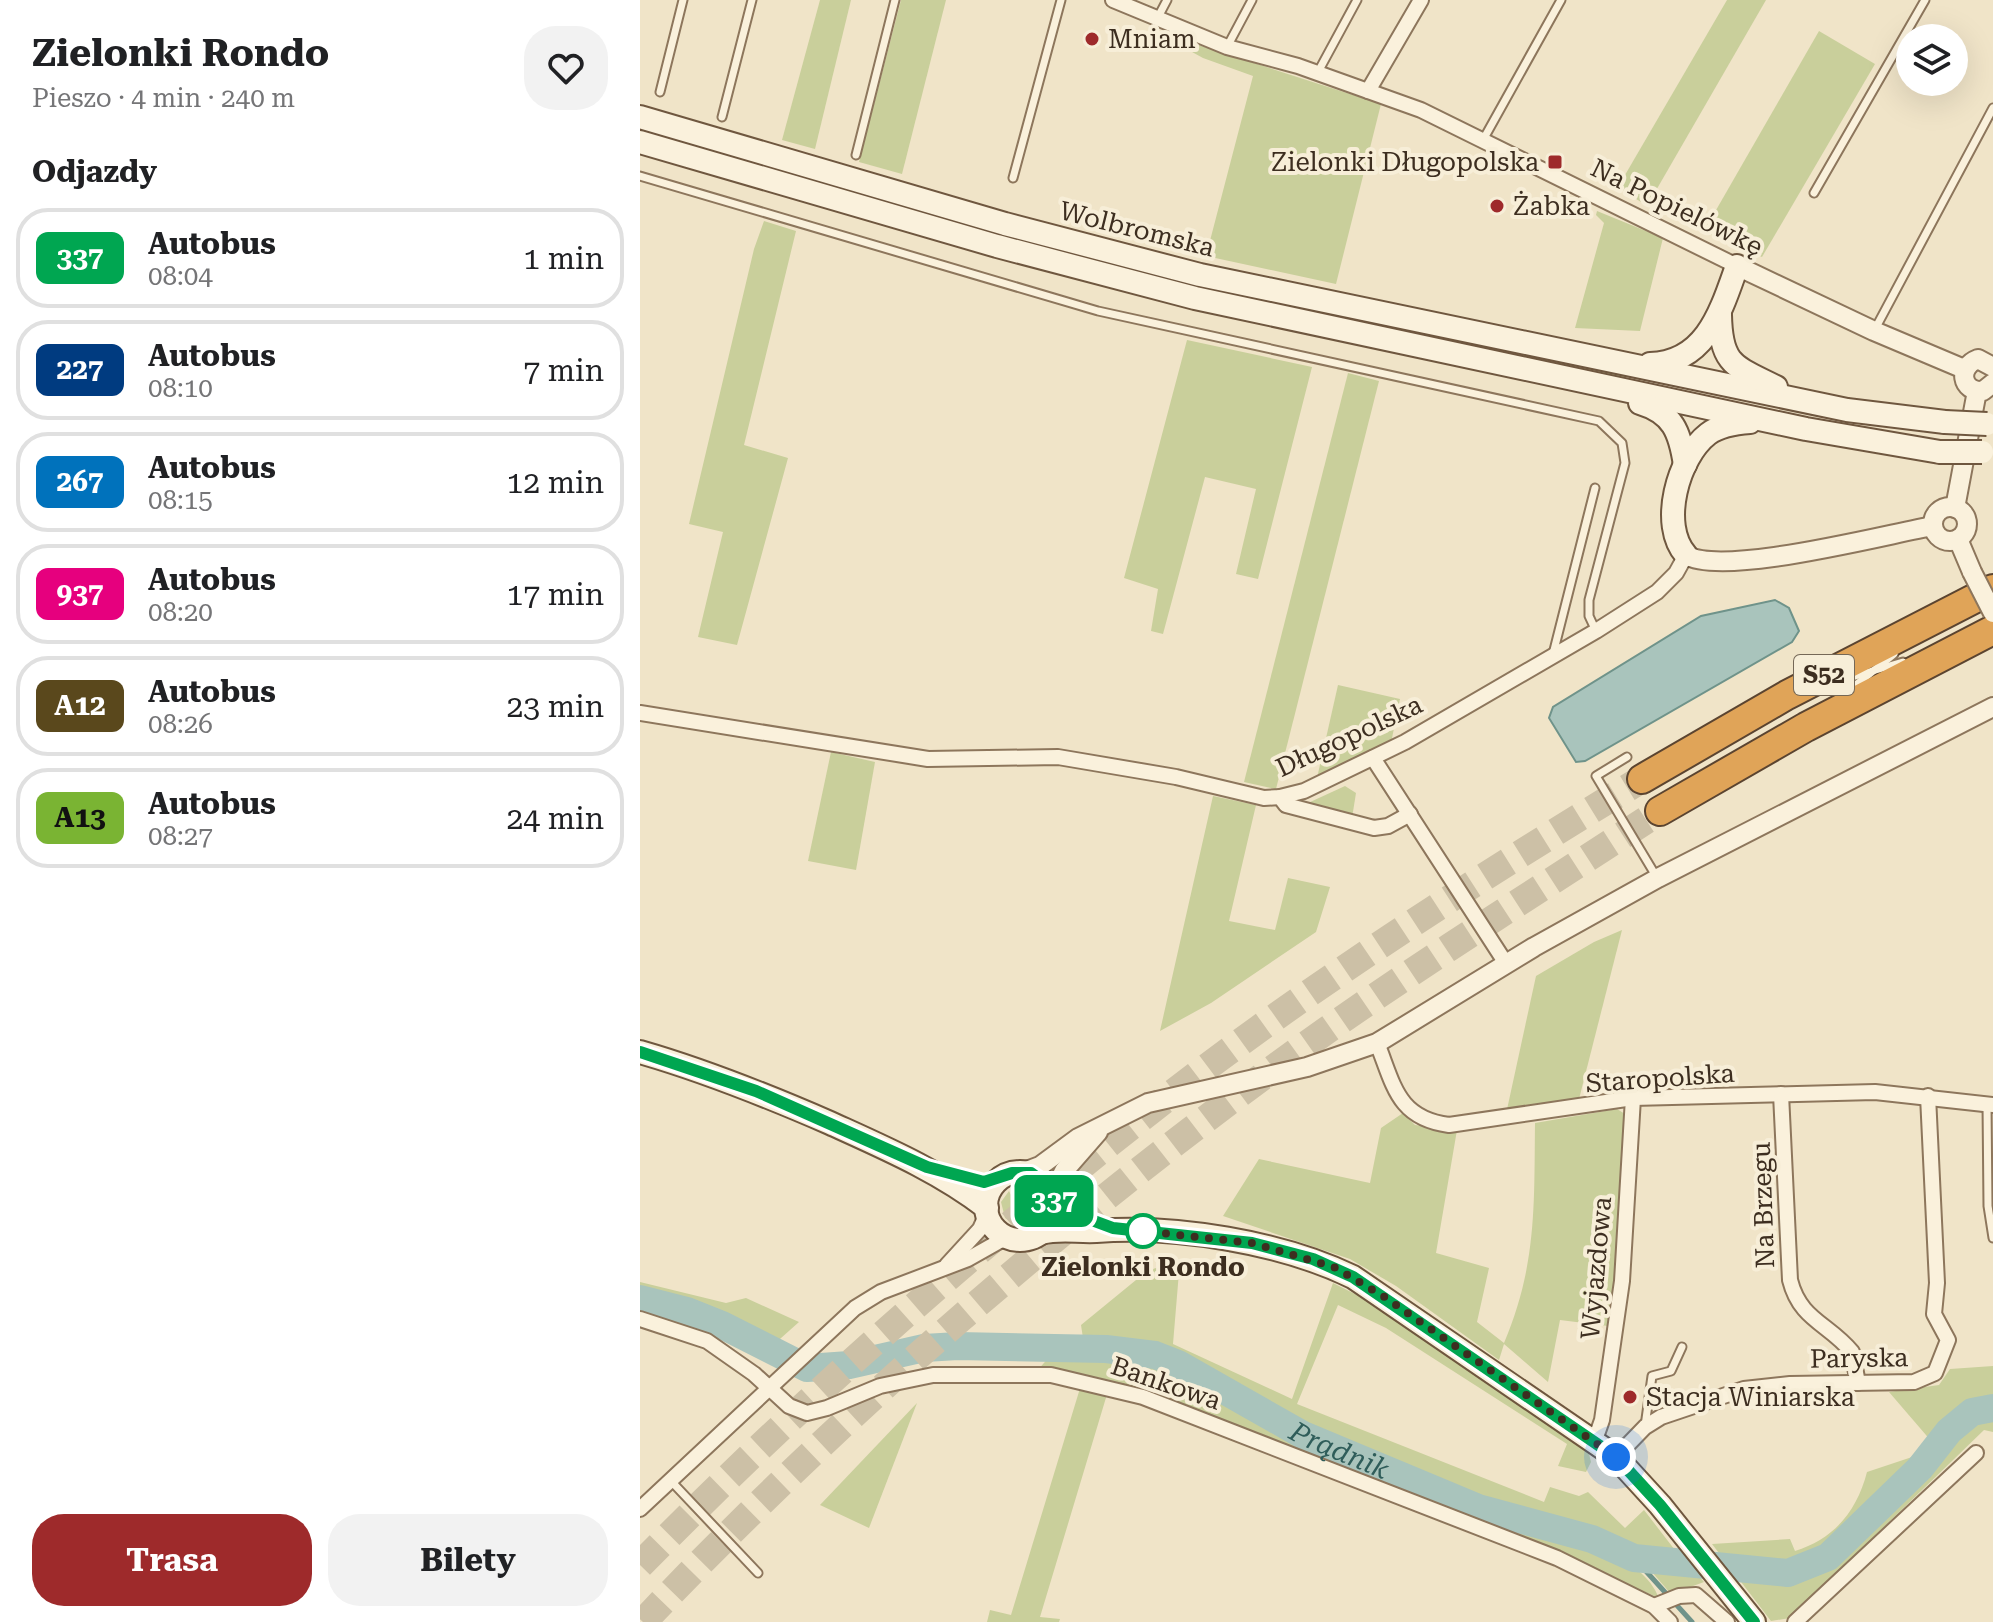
<!DOCTYPE html>
<html lang="pl">
<meta charset="utf-8">
<style>
:root{--surface:#fff;--page:#f2f2f2;--text:#202124;--muted:#757577;--line:#e0e0e0;--accent:#9e2a2b}
body{margin:0;font-family:"Roboto Serif",serif;background:var(--page);color:var(--text);height:100vh;display:flex;flex-direction:column;font-size:30px;white-space:nowrap}
*{box-sizing:border-box;margin:0}
p{font-size:26px;color:var(--muted)}
.icon{flex:none;width:44px;height:44px;fill:none;stroke:currentColor;stroke-width:2;stroke-linecap:round;stroke-linejoin:round}
.map{position:relative;flex:1;overflow:hidden}
.drawer{display:flex;flex-direction:column;background:var(--surface);width:640px}
.drawer>*{flex:none}
.badge{padding:0 16px;border-radius:12px;font-size:28px;line-height:52px}
.fabs{position:absolute;left:1256px;top:24px;display:grid;gap:16px}
.fabs a{display:grid;place-items:center;width:72px;height:72px;border-radius:50%;background:var(--surface);box-shadow:0 8px 32px #0002;font-size:40px}
.you{position:absolute;width:40px;height:40px;margin:-20px;border:6px solid #fff;border-radius:50%;background:#1a73e8;box-shadow:0 0 0 12px #1a73e833}
.map>.badge{position:absolute;translate:-50% -50%;box-shadow:0 0 0 4px #fff}
h2{padding:0 32px;font-size:30px;line-height:72px}
.round{display:grid;place-items:center;flex:none;width:84px;height:84px;border-radius:32px;background:var(--page)}
.summary{display:flex;align-items:center;justify-content:space-between;height:136px;padding:0 32px}
h1{font-size:38px;font-weight:700;line-height:60px}
.primary-button{display:flex;gap:16px;margin-top:auto;padding:16px 32px}
.primary-button a{flex:1;height:92px;border-radius:32px;background:var(--accent);color:#fff;font-size:32px;font-weight:700;line-height:92px;text-align:center}
.primary-button a+a{background:var(--page);color:var(--text)}
ul{padding:0;list-style:none}
li{display:flex;align-items:center;gap:24px;height:100px;margin:0 16px 12px;padding:0 16px;border:4px solid var(--line);border-radius:32px}
li div{flex:1}
li b{display:block;font-size:30px}
li em{font-style:normal}
li .badge{min-width:88px;font-weight:700;text-align:center}
main{display:flex;flex:1;min-height:0}
.map>svg:first-child{display:block}
.green{fill:#c9cf9b}
.water{fill:#a9c4bc;stroke:#6f938a;stroke-width:2}
.lines{fill:none;stroke-linecap:round;stroke-linejoin:round}
.stream{stroke:#6f938a;stroke-width:5}
.river{stroke:#a9c4bc;stroke-width:28}
.motorway-tunnel{stroke:#ccc0a6;stroke-width:28;stroke-dasharray:28 14;stroke-linecap:butt}
.service-casing{stroke:#8d765c;stroke-width:11}
.minor-casing{stroke:#8d765c;stroke-width:18}
.tertiary-casing{stroke:#8d765c;stroke-width:22}
.secondary-casing{stroke:#6f573f;stroke-width:26}
.motorway-casing{stroke:#5b4430;stroke-width:32}
.service{stroke:#faf1dc;stroke-width:7}
.minor{stroke:#faf1dc;stroke-width:14}
.tertiary{stroke:#faf1dc;stroke-width:18}
.secondary{stroke:#faf1dc;stroke-width:22}
.motorway{stroke:#e0a458;stroke-width:28}
.tertiary-bridge-casing{stroke:#8d765c;stroke-width:22;stroke-linecap:butt}
.secondary-bridge-casing{stroke:#6f573f;stroke-width:26;stroke-linecap:butt}
.tertiary-bridge{stroke:#faf1dc;stroke-width:18}
.secondary-bridge{stroke:#faf1dc;stroke-width:22}
.line-casing{stroke:#fff;stroke-width:18}
.line{stroke:#00a651;stroke-width:12}
.walk{stroke:#3d2e20;stroke-width:8;stroke-dasharray:0 14.4}
.poi-dot{fill:#9e2a2b;stroke:#f7eed8;stroke-width:3}
.stop-dot{fill:#fff;stroke:#00a651;stroke-width:4}
.labels{text-anchor:middle;stroke-width:8;stroke-linejoin:round;paint-order:stroke}
.shield{fill:#f7eed8;stroke:#756857;stroke-width:2}
.shield-label{font-size:24px;font-weight:bold;fill:#3d2e20}
.poi-label{font-size:26px;fill:#3d2e20;stroke:#f7eed8;text-anchor:start}
.street-label{font-size:26px;fill:#3d2e20;stroke:#f7eed8}
.stop-label{font-size:26px;font-weight:bold;fill:#3d2e20;stroke:#f7eed8}
.water-label{font-size:28px;font-style:italic;fill:#2f5d5a;stroke:#f7eed8}
</style>
<main>
<section class="drawer">
<div class="summary"><div><h1>Zielonki Rondo</h1><p>Pieszo · 4 min · 240 m</p></div><a class="round"><svg class="icon" aria-label="heart" viewBox="0 0 24 24"><path d="M12 20l-8-8c-3-5 5-10 8-4 3-6 11-1 8 4z"/></svg></a></div>
<h2>Odjazdy</h2>
<ul>
<li><span class="badge" style="background:#00a651;color:#fff">337</span><div><b>Autobus</b><p>08:04</p></div><em>1 min</em></li>
<li><span class="badge" style="background:#003b80;color:#fff">227</span><div><b>Autobus</b><p>08:10</p></div><em>7 min</em></li>
<li><span class="badge" style="background:#0072bc;color:#fff">267</span><div><b>Autobus</b><p>08:15</p></div><em>12 min</em></li>
<li><span class="badge" style="background:#e6007e;color:#fff">937</span><div><b>Autobus</b><p>08:20</p></div><em>17 min</em></li>
<li><span class="badge" style="background:#5a481c;color:#fff">A12</span><div><b>Autobus</b><p>08:26</p></div><em>23 min</em></li>
<li><span class="badge" style="background:#7ab433;color:#111">A13</span><div><b>Autobus</b><p>08:27</p></div><em>24 min</em></li>
</ul>
<div class="primary-button"><a>Trasa</a><a>Bilety</a></div>
</section>
<div class="map">
<svg width="1353" height="1622" viewBox="0 0 1353 1622">
<rect width="100%" height="100%" fill="#f0e4c8"/>
<g class="green">
<path d="M180,0h31l-36,149 -33,-9z"/>
<path d="M261,0h45l-44,174 -43,-12z"/>
<path d="M1087,0h39l-119,206 -29,-19z"/>
<path d="M512,30l229,74 -45,180 -130,-28 47,-180 -50,-18z"/>
<path d="M1179,31l56,33 -113,193 -58,-26z"/>
<path d="M0,127l416,123 135,33 435,90 -2,7 -434,-93 -108,-27 -442,-128z"/>
<path d="M957,211l66,27 -23,93 -65,-3 29,-105 -8,-8z"/>
<path d="M124,221l32,10 -52,214 44,13 -51,187 -39,-8 25,-105 -34,-8 65,-275z"/>
<path d="M547,340l125,27 -54,212 -22,-5 20,-85 -51,-12 -42,157 -12,-3 7,-42 -34,-11z"/>
<path d="M708,373l31,8 -103,408 -32,-7z"/>
<path d="M698,685l62,14 -9,44 -74,35z"/>
<path d="M191,752l44,10 -19,108 -48,-9z"/>
<path d="M705,786l11,7 -4,25 -44,-15z"/>
<path d="M573,796l43,9 -27,116 46,9 13,-52 42,9 -14,45 -105,71 -51,28z"/>
<path d="M982,930l-44,173 -72,11 30,-138 58,-34z"/>
<path d="M977,1109l8,5 -8,142 -9,70 -48,-6 -12,62 -44,-38 -5,16 -103,-74 -46,-27 -127,-43 36,-57 111,24 11,-55 22,-15 12,12 42,5 -21,123 53,15 -12,54 27,21c33,-78 30,-138 31,-220z"/>
<path d="M385,1188l11,9 2,12 -6,12 -16,4 -11,-7 -4,-16 8,-11 6,12 8,-1 -2,-10z"/>
<path d="M540,1260l-7,84 119,55 41,-116 38,19 217,148 3,12 -5,10 -28,-6 9,-22 -181,-116 -48,-23 -41,99 247,98 6,-15 29,9 9,-4 37,36 19,-18 34,44h-24l-30,-6 -218,-77 -72,-33 -154,-83 -24,-8 -73,-9 -2,-13 66,-54z"/>
<path d="M0,1282l86,21 20,-5 53,24 -38,34 -36,-18 -85,-24z"/>
<path d="M411,1355l76,2 39,9 162,88 97,42 -3,6 -133,-57 -127,-49 -65,-19 -61,-5z"/>
<path d="M1353,1366v66l-9,-2 -194,188 -19,3 -59,-77 78,-5 5,12c39,-12 62,-40 72,-79l54,-18 11,-12 -43,-50 50,-7 11,-16z"/>
<path d="M441,1385l27,6 -68,226 20,2 -1,3h-72l3,-12 21,5z"/>
<path d="M277,1403l-48,125 -49,-23z"/>
<path d="M866,1523c46,11 135,26 153,75l-137,-60 -16,-8z"/>
<path d="M1051,1567l13,15 -33,12 -20,-23z"/>
</g>
<path class="water" d="M1135,600l14,8 10,23 -7,11 -207,119 -9,1 -27,-44 4,-11 148,-91z"/>
<g class="lines">
<path class="stream" d="M994,1558l58,64"/>
<path class="river" id="s1" d="M0,1299l47,12 35,14 85,43 42,-3 75,-17 34,-2 148,3 49,6 23,9 125,71 175,73 114,31 42,19 154,15 40,-16 92,-89 29,-37 23,-19 21,-4"/>
<g class="motorway-tunnel">
<path d="M0,1565c166,-169 346,-326 533,-472 149,-115 308,-216 469,-314"/>
<path d="M3,1622c189,-199 398,-382 619,-545 128,-95 265,-179 398,-266"/>
</g>
<defs>
<g id="service">
<path d="M517,19l10,-19"/>
<path d="M587,47l25,-47"/>
<path d="M678,72l39,-72"/>
<path d="M20,92l23,-92"/>
<path d="M82,117l30,-117"/>
<path d="M843,140l78,-140"/>
<path d="M216,155l39,-155"/>
<path d="M0,176l458,135 501,110 23,22 3,20 -36,137v16l7,15"/>
<path d="M373,178l48,-178"/>
<path d="M1174,193l111,-193"/>
<path d="M1234,331l119,-223"/>
<path d="M913,654l42,-166"/>
<path d="M1205,679l58,-17"/>
<path d="M1211,689l43,-35"/>
<path d="M987,757l-31,19 60,100"/>
<path d="M1347,1104l1,102 5,32"/>
<path d="M1005,1426l7,-50 19,-5 11,-24"/>
<path d="M31,1481l87,92"/>
</g>
<g id="minor">
<path d="M473,0l114,47 71,19 123,44 316,156"/>
<path d="M728,91l53,-91"/>
<path d="M0,713l288,46 130,-2 118,20 88,21 16,-1 24,-6 101,-49 191,-111 61,-39 19,-19 10,-18"/>
<path d="M733,758l134,207"/>
<path d="M640,797l6,8 88,23 14,-2 22,-12"/>
<path d="M737,1043c17,42 20,75 72,82l184,-27 242,-6 118,13"/>
<path d="M1141,1094l9,186c10,40 38,43 62,72l6,31"/>
<path d="M307,1265l33,-36 7,-16"/>
<path d="M0,1319l67,22 47,33 35,32 18,7 20,-5 53,-22 53,-11h118l92,22 414,161 97,48 16,16"/>
<path d="M955,1440l7,-20 20,-139 11,-183"/>
<path d="M976,1457l29,-30 16,-10 83,-28 46,-5 124,-2 21,-9 13,-33 -14,-26 3,-31 -9,-187"/>
<path d="M0,1509l215,-201 26,-16 87,-33 39,-22"/>
<path d="M1014,1606l25,-10 17,-1 31,27"/>
<path d="M1155,1622l181,-169"/>
</g>
<g id="tertiary">
<path d="M1097,266l137,65 90,38"/>
<path d="M1353,367l-15,-8c-21,8 -17,33 5,32l10,-8"/>
<circle cx="1310" cy="524" r="17"/>
<path d="M1315,508l22,-117"/>
<path d="M1318,539l14,33"/>
<path d="M1046,555c37,22 197,-20 247,-29"/>
<path d="M384,1172l16,-6 38,-28 70,-35 159,-36 70,-24 157,-96 124,-69 335,-171"/>
<path d="M412,1195l12,-24 34,-39"/>
</g>
<g id="secondary">
<path d="M0,117l365,107 195,51 647,135 98,12"/>
<path d="M0,142l357,104 198,52 611,131 134,23"/>
<path d="M1080,315c1,50 14,51 56,72"/>
<path d="M1010,364c56,-1 71,-53 87,-98"/>
<path d="M1000,403c33,10 40,29 45,62"/>
<path d="M1046,555c-27,-30 -8,-98 22,-121 12,-9 28,-11 42,-12"/>
<path d="M0,1052c66,19 128,44 190,71 55,25 109,48 157,85"/>
<circle cx="380" cy="1206" r="34"/>
<path d="M401,1233c18,-5 36,-1 55,-2 79,-6 185,11 257,46l263,180 44,48 94,117"/>
</g>
<g id="motorway">
<path d="M1002,779l145,-84 206,-106"/>
<path d="M1020,811l146,-84 187,-97"/>
</g>
</defs>
<use href="#service" class="service-casing"/>
<use href="#minor" class="minor-casing"/>
<use href="#tertiary" class="tertiary-casing"/>
<use href="#secondary" class="secondary-casing"/>
<use href="#motorway" class="motorway-casing"/>
<use href="#service" class="service"/>
<use href="#minor" class="minor"/>
<use href="#tertiary" class="tertiary"/>
<use href="#secondary" class="secondary"/>
<use href="#motorway" class="motorway"/>
<defs>
<path id="tertiary-bridge" d="M1332,572l21,41"/>
<g id="secondary-bridge">
<path d="M1305,422l42,2"/>
<path d="M1300,452h42"/>
</g>
</defs>
<use href="#tertiary-bridge" class="tertiary-bridge-casing"/>
<use href="#secondary-bridge" class="secondary-bridge-casing"/>
<use href="#tertiary-bridge" class="tertiary-bridge"/>
<use href="#secondary-bridge" class="secondary-bridge"/>
</g>
<g class="lines">
<defs>
<path id="line" d="M0,1052l116,39 171,76 57,15 28,-9h19l15,11 16,25 51,19 139,15 61,16 40,18 263,180 44,48 94,117"/>
</defs>
<use href="#line" class="line-casing"/>
<use href="#line" class="line"/>
<path class="walk" d="M503,1231l-10,-1 119,13 82,24 49,29 233,161"/>
</g>
<g class="poi-dot">
<circle cx="452" cy="39" r="8"/>
<rect x="907" y="154" width="16" height="16" rx="4"/>
<circle cx="857" cy="206" r="8"/>
<circle cx="990" cy="1397" r="8"/>
</g>
<circle class="stop-dot" cx="503" cy="1231" r="16"/>
<g class="labels">
<rect class="shield" x="1154" y="655" width="60" height="40" rx="6"/>
<g class="shield-label">
<text x="1184" y="683">S52</text>
</g>
<g class="poi-label">
<text x="468" y="48">Mniam</text>
<text x="899" y="171" text-anchor="end">Zielonki Długopolska</text>
<text x="873" y="215">Żabka</text>
<text x="1006" y="1406">Stacja Winiarska</text>
</g>
<g class="street-label">
<text transform="translate(1037 207) rotate(26)" y="9">Na Popielówkę</text>
<text transform="translate(497 229) rotate(14)" y="9">Wolbromska</text>
<text transform="translate(709 736) rotate(-25)" y="9">Długopolska</text>
<text transform="translate(1020 1078) rotate(-4)" y="9">Staropolska</text>
<text transform="translate(1123 1205) rotate(-92)" y="9">Na Brzegu</text>
<text transform="translate(956 1268) rotate(-85)" y="9">Wyjazdowa</text>
<text transform="translate(1219 1358) rotate(-1)" y="9">Paryska</text>
<text transform="translate(526 1383) rotate(19)" y="9">Bankowa</text>
</g>
<g class="stop-label">
<text x="503" y="1276">Zielonki Rondo</text>
</g>
<g class="water-label">
<text dy="10" stroke="none"><textPath href="#s1" startOffset="740">Prądnik</textPath></text>
</g>
</g>
</svg>
<div class="fabs">
<a><svg class="icon" aria-label="layers" viewBox="0 0 24 24"><path d="M12 4l9 5-9 5-9-5zM3 14l9 5 9-5"/></svg></a>
</div>
<div class="you" style="left:976px;top:1457px"></div>
<b class="badge" style="left:414px;top:1201px;background:#00a651;color:#fff">337</b>
</div>
</main>
